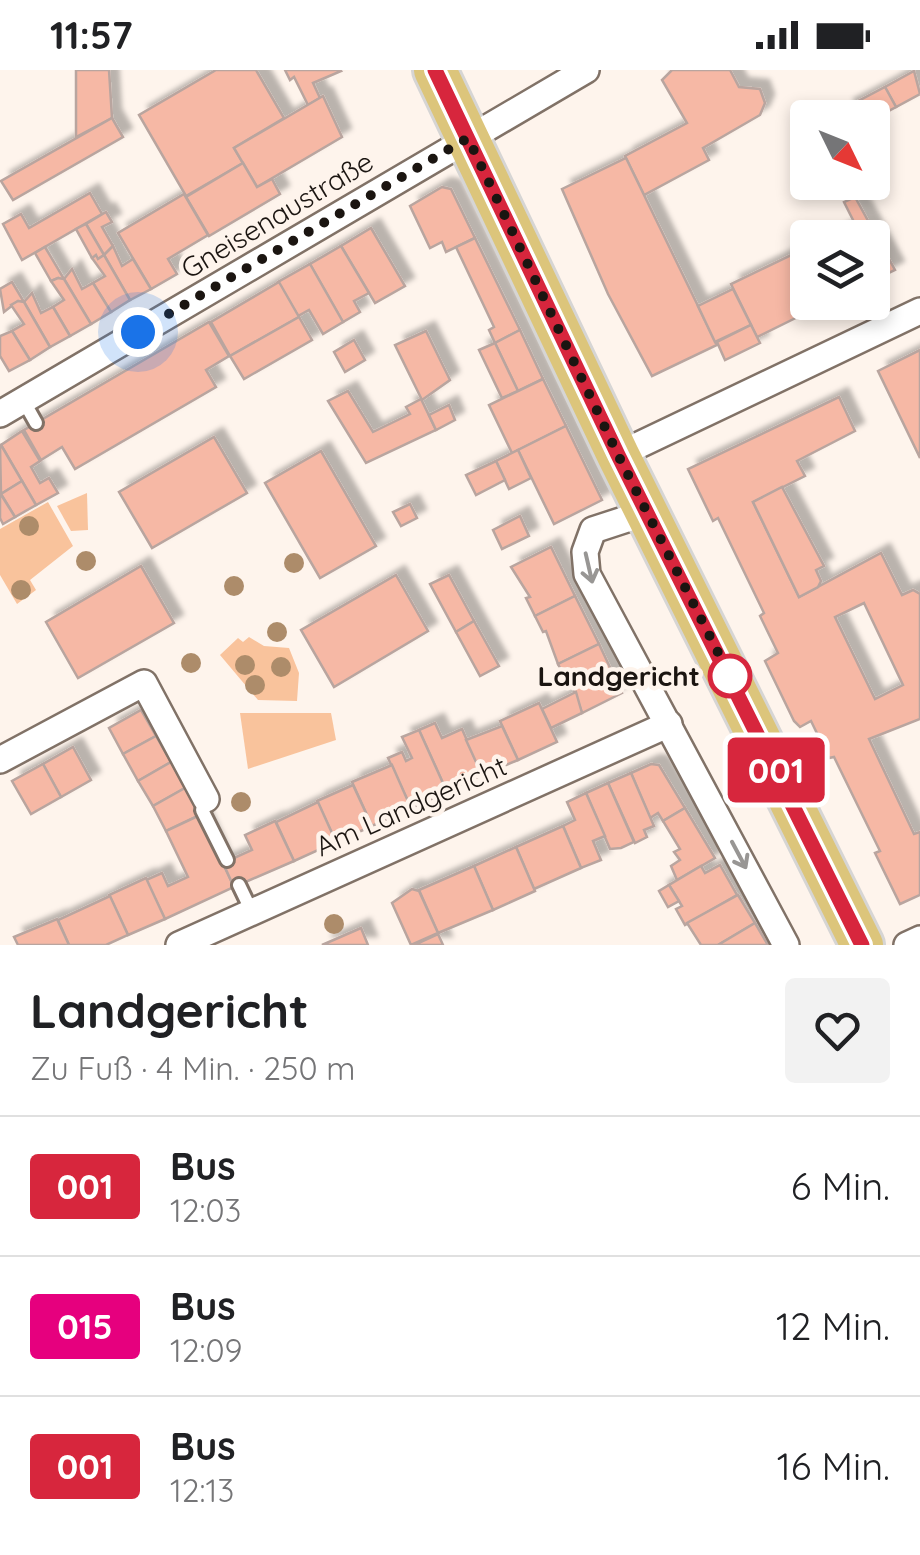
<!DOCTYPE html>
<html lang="de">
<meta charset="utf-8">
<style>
:root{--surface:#fff;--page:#f2f2f2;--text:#202124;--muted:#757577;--line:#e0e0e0}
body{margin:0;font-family:Quicksand,sans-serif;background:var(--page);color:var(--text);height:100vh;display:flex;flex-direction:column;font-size:38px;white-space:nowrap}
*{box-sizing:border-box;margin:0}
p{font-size:32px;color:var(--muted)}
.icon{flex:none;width:55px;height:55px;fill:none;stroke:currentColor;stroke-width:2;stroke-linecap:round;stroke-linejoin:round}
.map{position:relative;height:875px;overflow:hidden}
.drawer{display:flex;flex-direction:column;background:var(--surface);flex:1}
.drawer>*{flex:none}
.badge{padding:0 20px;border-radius:8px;font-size:35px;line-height:65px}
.needle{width:65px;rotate:133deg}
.tools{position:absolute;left:790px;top:30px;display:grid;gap:20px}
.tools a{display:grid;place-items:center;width:100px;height:100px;border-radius:10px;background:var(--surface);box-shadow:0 5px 15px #0003;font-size:50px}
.you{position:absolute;width:50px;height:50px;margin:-25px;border:8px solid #fff;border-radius:50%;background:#1a73e8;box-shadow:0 0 0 15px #1a73e833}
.map>.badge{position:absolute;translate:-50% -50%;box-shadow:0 0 0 5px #fff}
.round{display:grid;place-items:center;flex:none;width:105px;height:105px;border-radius:10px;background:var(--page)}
.headline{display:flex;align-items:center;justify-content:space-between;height:170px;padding:0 30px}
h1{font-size:48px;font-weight:800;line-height:75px}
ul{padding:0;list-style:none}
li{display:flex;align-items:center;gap:30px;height:140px;padding:0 30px;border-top:2px solid var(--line)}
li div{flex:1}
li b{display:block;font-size:38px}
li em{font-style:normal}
li .badge{min-width:110px;font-weight:700;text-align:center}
.status{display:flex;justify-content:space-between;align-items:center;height:70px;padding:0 50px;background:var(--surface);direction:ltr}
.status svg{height:28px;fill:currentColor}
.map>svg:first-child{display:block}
.green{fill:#f9c39c}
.building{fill:#f6b8a5;stroke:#b9a59f;stroke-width:2.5;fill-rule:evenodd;filter:url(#shadow)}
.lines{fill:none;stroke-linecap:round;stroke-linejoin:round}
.service-casing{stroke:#817267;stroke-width:18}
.minor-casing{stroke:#817267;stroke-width:30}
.primary-casing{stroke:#d6d5d4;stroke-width:48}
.service{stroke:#fff;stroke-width:12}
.minor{stroke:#fff;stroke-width:25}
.primary{stroke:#dcc57b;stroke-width:42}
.tree{fill:#ad8c6a}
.oneway{stroke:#989694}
.line-casing{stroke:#fff;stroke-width:22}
.line{stroke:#d7263d;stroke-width:15}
.walk{stroke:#1b1511;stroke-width:10;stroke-dasharray:0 18}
.stop-dot{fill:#fff;stroke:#d7263d;stroke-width:5}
.labels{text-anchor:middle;stroke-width:9;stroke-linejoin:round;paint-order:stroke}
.street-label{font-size:28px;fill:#1b1511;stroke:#fef4ec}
.stop-label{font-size:28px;font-weight:bold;fill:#1b1511;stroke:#fef4ec;text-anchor:end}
</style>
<div class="status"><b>11:57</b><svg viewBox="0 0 49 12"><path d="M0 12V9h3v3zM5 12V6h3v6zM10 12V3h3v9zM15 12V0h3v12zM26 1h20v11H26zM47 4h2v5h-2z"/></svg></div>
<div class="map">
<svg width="920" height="875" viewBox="0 0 920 875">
<defs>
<filter id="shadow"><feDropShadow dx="9" dy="-9" stdDeviation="2.5" flood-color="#0004"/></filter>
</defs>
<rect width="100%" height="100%" fill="#fef4ec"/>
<g class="green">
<path d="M87,423l1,37 -17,1 -14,-25z"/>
<path d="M48,432l25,44 -43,34 6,10 -19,14 -17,-29v-46z"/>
<path d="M249,567l15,9 25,2 10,25 -2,28 -39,-1 -38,-45 18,-17 5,4z"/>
<path d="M240,643h91l5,27 -88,29z"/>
</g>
<g class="building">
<path d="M76,0h33l3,48 -36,19z"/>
<path d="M216,0h40l28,48 -50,30 9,15 -57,33 -47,-81z"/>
<path d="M285,0h55l1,1 -28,12 7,15 -12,7 -14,-28 -4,3z"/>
<path d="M672,0h58l9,17 21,2 5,14 -5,12 -57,33 6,12 -65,35 -19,-39 62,-33 -25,-43z"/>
<path d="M914,1l6,23 -24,13 -11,-20z"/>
<path d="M885,17l11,20 -24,13 -21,-2 -6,-10z"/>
<path d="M323,26l19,41 -85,50 -23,-39z"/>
<path d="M112,48l11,19 -110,63 -12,-19z"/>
<path d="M626,88l91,187 -65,31 -44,-82 -46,-105z"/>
<path d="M243,93l14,24 15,-8 8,15 -71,42 -23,-39z"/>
<path d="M442,117l9,2 24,49 -29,14 -4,-10 -12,6 -20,-42z"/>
<path d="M90,123l12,21 -80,46 -19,-36 18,-10 8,14z"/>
<path d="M184,124l24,41 -40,24 9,15 -26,15 -33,-56z"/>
<path d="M855,127l40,73 -23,11v-43h-44l27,-14 -11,-22z"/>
<path d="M106,142l6,10 -10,5 11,19 -9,9 -18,-31z"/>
<path d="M86,154l18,31 -6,4 -6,-1 -16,-29z"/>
<path d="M371,158l34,58 -30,17 -34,-57z"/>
<path d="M475,168l45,92 -25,13 -6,-13 5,-3 -38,-80z"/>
<path d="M113,176l9,20 11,-7 18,30 -21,11 -26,-45z"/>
<path d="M341,176l28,47 -15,8 6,11 -17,10 -33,-58z"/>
<path d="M45,177l19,32 -4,2 -2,-3 -7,3 -16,-28z"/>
<path d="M808,177v55h20l-71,35 -26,-53z"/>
<path d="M96,185l2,4 6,-4 26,45 -19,12 -18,-29 12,-7 -13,-18z"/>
<path d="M310,194l33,58 -20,12 -14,-24 -11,6 -20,-34z"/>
<path d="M72,199l10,20 11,-6 18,29 -20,12 -27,-45z"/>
<path d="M58,208l6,1 27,45 -21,12 -17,-29 11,-7 -13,-19z"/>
<path d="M12,212l12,20 -6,-1 -14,11 -4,-23z"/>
<path d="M279,212l20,35 -69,39 -19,-34z"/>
<path d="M733,219l18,36 -36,17 -17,-36z"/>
<path d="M32,223l9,20 12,-6 17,29 -20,11 -26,-45z"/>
<path d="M18,231l6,1 26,45 -20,13 -18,-29 12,-7 -13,-19z"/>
<path d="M299,247l13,23 -68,39 -14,-23z"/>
<path d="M209,252l20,34 -23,14 10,17 -141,82 -13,-22 -21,13 -17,-30z"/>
<path d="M751,255l9,18 -35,17 -8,-18z"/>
<path d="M520,260l23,49 -25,12 -23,-48z"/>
<path d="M12,261l18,29 -21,11 -9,-15v-20z"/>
<path d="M426,261l24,49 -28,20 -27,-55z"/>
<path d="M354,270l11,20 -20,12 -11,-20z"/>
<path d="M495,273l23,48 -16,7 -23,-48z"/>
<path d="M920,280v108l-42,-87z"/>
<path d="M543,309l23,47 -54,27 -23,-48z"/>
<path d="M348,321l25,41 37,-18 -4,-7 15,-8 15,31 -70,33 -38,-62z"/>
<path d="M839,327l16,34 -58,30 8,15 -52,26 46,95 82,-44 21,42 11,-5 7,4v125l-51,20 45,95 6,-2v63l-20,9 -25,-51 5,-2 -46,-94 -5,1 -18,-37 -11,6 -6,-6 -29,-60 13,-8 -18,-37 4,-3 -46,-95 -5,3 -25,-52zM864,533l39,82 -28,14 -40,-82z"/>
<path d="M449,335l6,15 -19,10 -7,-15z"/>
<path d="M566,356l36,74 -48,24 -36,-74z"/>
<path d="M22,361l18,30 -9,6 9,16 9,-5 9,15 -22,12 -35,-60z"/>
<path d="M214,367l33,56 -95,55 -33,-56z"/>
<path d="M1,375l21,36 -21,13 -1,-48z"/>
<path d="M518,380l13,28 -22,11 -13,-28z"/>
<path d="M321,381l55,95 -56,32 -55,-95z"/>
<path d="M496,391l9,19 -29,15 -10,-20z"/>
<path d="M22,411l14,24 -21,12 -14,-23z"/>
<path d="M782,417l42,79 -8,4 5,11 -3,6 -19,10 -46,-95z"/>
<path d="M0,423l15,24 -12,7 -3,-6z"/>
<path d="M410,434l7,14 -16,8 -8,-14z"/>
<path d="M520,446l9,20 -27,13 -9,-19z"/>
<path d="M551,477l24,49 -40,20 -9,-18 4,-1 -19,-30z"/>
<path d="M141,496l33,57 -96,55 -32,-56z"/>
<path d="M396,505l32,56 -94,56 -33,-57z"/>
<path d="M449,505l25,46 -18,11 -26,-48z"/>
<path d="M575,526l24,48 -41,20 -12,-33 -3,1 -8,-16z"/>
<path d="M474,551l25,45 -19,10 -24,-44z"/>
<path d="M599,574l23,49 -40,20 -13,-37 -4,2 -7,-14z"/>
<path d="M576,622l6,21 -31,15 -9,-19z"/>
<path d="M539,633l18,39 -39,18 -18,-39z"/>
<path d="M141,640l15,26 -33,18 -14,-26z"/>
<path d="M435,653l7,15 20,-9 20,46 -35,17 -28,-62z"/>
<path d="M502,656l16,34 -36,15 -16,-35z"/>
<path d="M419,660l28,62 -36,16 -23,-50 14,-6 4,9 6,-3 -10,-21z"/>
<path d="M156,666l15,26 -33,19 -15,-27z"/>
<path d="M73,677l18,33 -30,17 -18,-33z"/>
<path d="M171,692l14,26 -32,18 -15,-25z"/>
<path d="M43,694l18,33 -30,17 -19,-33z"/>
<path d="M651,694l8,1 26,43 -22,13 -5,-8 -8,5 -19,-45z"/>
<path d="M392,695l19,43 -39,18 -20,-44z"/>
<path d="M631,703l23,53 -10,4 3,7 -12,6 -27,-60z"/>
<path d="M608,713l26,59 -13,6 -11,1 -24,-56z"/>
<path d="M353,715l19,41 -36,16 -19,-41z"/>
<path d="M185,718l15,27 -34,16 -13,-25z"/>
<path d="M586,723l19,43 -12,5 8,19 -20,8 -18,-42 12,-6 -8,-18z"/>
<path d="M318,732l18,40 -42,19 -18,-39z"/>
<path d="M685,738l30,50 -38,22 -6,-14 9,-6 -6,-8 6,-3 -17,-28z"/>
<path d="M200,745l34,72 -69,32 -19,-39 16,-7 6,13 20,-9 -22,-46z"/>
<path d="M275,751l19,40 -60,26 -11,-24 29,-13 -7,-15z"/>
<path d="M563,756l18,42 -47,21 -18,-42z"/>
<path d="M516,777l19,44 -42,19 -19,-44z"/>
<path d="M720,795l17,30 -52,30 -9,-16 6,-3 -13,-21 32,-19 4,7z"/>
<path d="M474,796l19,44 -55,23 -19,-43z"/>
<path d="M146,808l19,41 -37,16 -19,-40z"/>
<path d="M669,815l10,16 -11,6 -9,-16z"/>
<path d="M412,819l7,2 19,42 -27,12 -19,-42z"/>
<path d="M738,825l17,28 -37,22h-17l-14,-22z"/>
<path d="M110,826l18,39 -22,10h-37l-11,-25z"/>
<path d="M57,849l12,26h-51l-4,-8z"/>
<path d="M755,853l13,22h-50z"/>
<path d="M361,858l7,17h-46z"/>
<path d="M438,864l5,11h-29z"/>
</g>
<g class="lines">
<defs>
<g id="service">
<path d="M23,330l13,23"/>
<path d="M206,729l-4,11 25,50"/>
<path d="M239,815l13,27"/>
</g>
<g id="minor">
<path d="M0,344l586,-344"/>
<path d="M618,385l302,-144"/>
<path d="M648,442l-55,18 -8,22 2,22 199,371"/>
<path d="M0,690l144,-77 62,116"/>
<path d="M179,875l490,-221"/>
<path d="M907,875l13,-6"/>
</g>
<path id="primary" d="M435,0l183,385 244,490"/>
</defs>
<use href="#service" class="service-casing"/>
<use href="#minor" class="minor-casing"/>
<use href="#primary" class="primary-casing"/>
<use href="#service" class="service"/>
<use href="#minor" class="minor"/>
<use href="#primary" class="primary"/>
</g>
<g class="tree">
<circle cx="29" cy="456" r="10"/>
<circle cx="86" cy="491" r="10"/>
<circle cx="294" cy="493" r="10"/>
<circle cx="234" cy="516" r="10"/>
<circle cx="21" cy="520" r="10"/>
<circle cx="277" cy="562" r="10"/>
<circle cx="191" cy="593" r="10"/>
<circle cx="245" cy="595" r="10"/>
<circle cx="281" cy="597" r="10"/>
<circle cx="255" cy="615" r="10"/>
<circle cx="241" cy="732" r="10"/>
<circle cx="334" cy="854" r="10"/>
</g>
<defs><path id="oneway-shaft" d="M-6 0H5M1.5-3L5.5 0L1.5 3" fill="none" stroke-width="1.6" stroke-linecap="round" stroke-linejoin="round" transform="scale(2.5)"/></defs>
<g class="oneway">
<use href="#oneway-shaft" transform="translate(589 498) rotate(77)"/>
<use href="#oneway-shaft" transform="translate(739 785) rotate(62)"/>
</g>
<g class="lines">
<defs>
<path id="line" d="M435,0l183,385 244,490"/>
</defs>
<use href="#line" class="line-casing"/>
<use href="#line" class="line"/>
<path class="walk" d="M138,262l330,-194 150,317 112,221"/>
</g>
<circle class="stop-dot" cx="730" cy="606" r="20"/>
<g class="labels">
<g class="street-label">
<text transform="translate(277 145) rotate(-31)" y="10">Gneisenaustraße</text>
<text transform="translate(411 736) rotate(-24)" y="10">Am Landgericht</text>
</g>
<g class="stop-label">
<text x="700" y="616">Landgericht</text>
</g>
</g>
</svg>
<div class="tools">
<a><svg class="needle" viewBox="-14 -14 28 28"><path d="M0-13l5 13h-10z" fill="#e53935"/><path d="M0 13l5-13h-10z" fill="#757577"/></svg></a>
<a><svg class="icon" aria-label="layers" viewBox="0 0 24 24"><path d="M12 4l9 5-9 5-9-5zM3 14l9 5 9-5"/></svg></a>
</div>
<div class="you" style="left:138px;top:262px"></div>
<b class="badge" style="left:776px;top:700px;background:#d7263d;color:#fff">001</b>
</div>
<section class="drawer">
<div class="headline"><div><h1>Landgericht</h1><p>Zu Fuß · 4 Min. · 250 m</p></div><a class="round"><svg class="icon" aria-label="heart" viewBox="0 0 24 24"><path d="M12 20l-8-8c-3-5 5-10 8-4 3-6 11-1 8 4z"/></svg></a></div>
<ul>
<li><span class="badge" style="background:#d7263d;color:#fff">001</span><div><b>Bus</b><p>12:03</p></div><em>6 Min.</em></li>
<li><span class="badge" style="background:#e6007e;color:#fff">015</span><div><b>Bus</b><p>12:09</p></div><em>12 Min.</em></li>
<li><span class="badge" style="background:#d7263d;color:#fff">001</span><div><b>Bus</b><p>12:13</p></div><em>16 Min.</em></li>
</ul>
</section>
